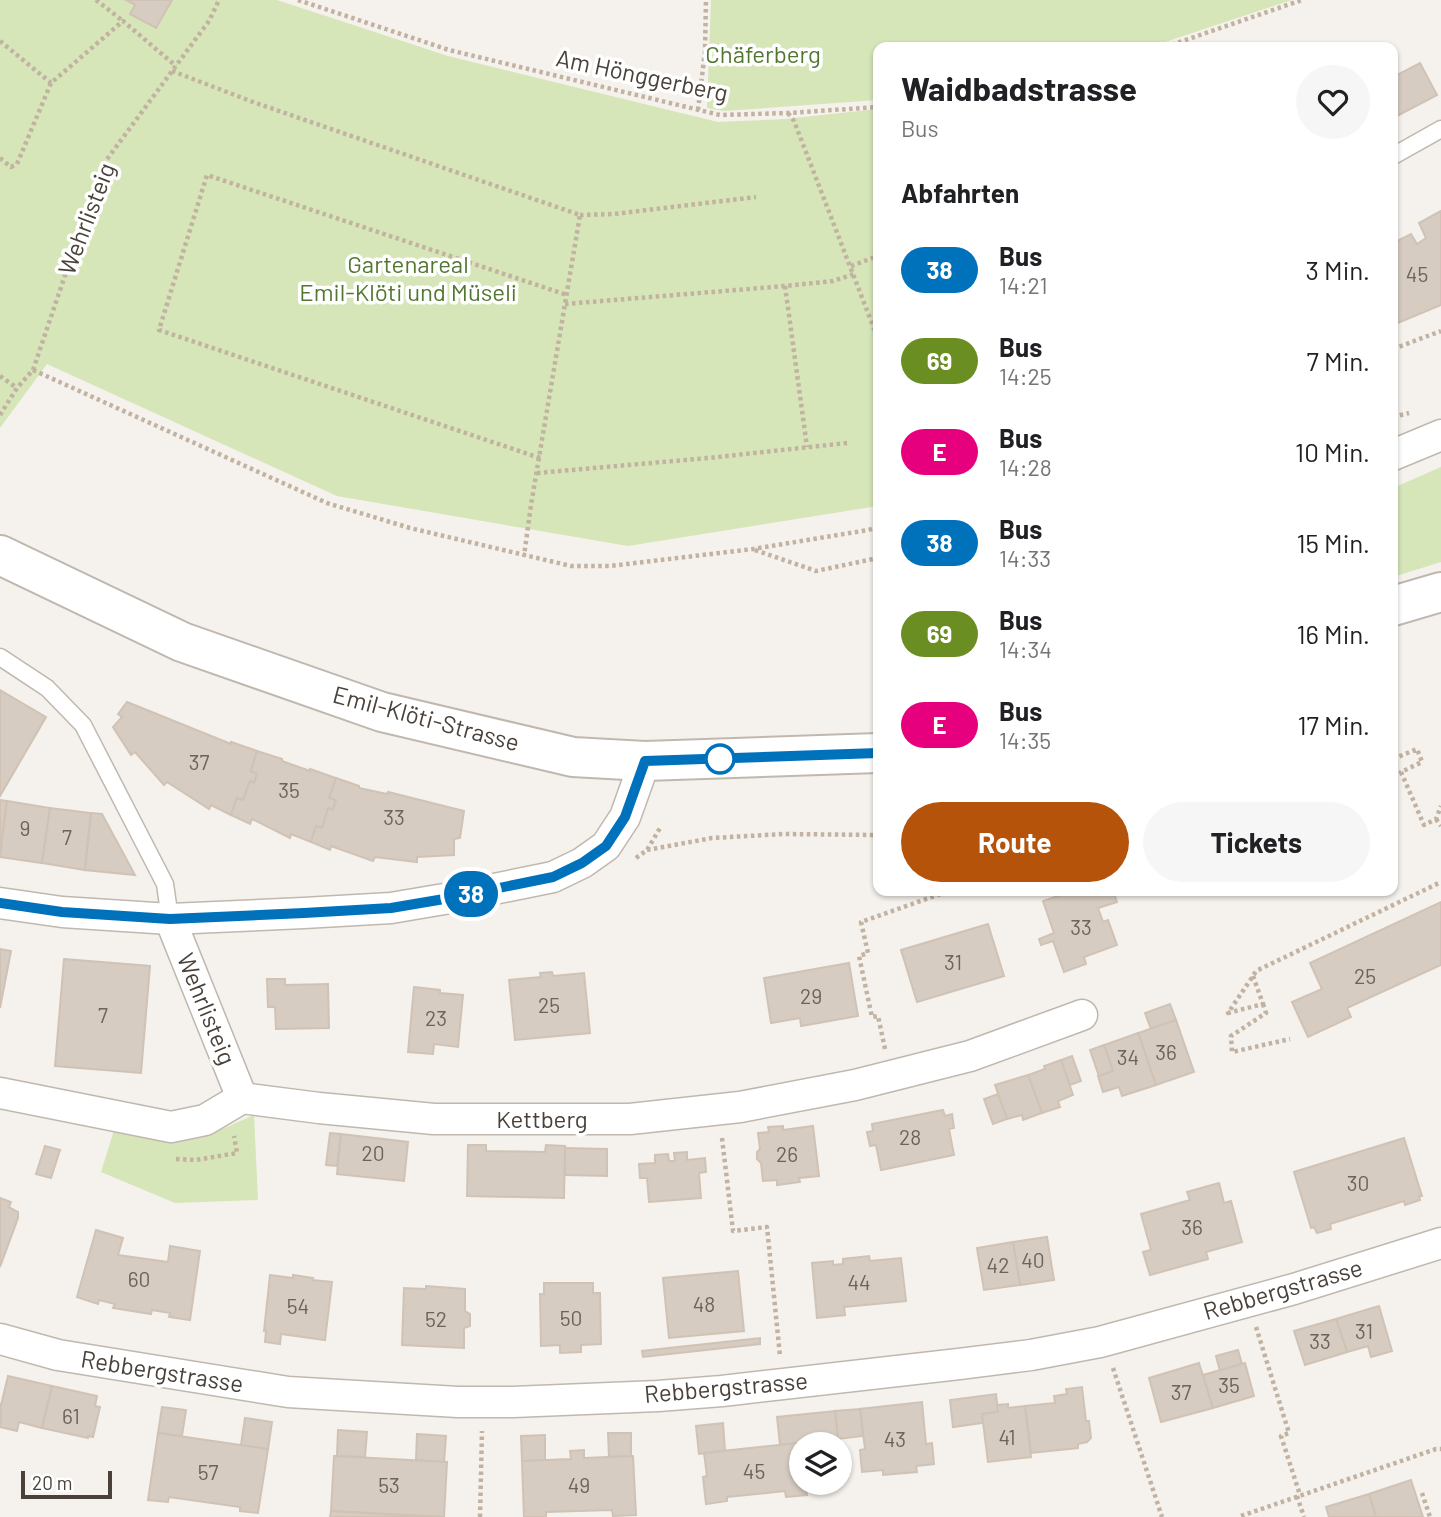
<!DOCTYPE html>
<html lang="de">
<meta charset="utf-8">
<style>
:root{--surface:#fff;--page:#f6f6f6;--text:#202124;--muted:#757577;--accent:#b45309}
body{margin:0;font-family:Barlow,sans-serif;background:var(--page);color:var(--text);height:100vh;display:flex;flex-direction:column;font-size:26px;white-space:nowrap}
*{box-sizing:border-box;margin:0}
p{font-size:23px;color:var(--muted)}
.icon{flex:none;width:38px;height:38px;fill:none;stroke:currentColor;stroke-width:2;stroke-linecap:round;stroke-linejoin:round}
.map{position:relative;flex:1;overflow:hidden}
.side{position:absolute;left:873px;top:42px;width:525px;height:854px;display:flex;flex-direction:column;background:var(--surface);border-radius:14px;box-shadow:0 2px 5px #0004}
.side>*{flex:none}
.badge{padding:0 14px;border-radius:23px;font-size:24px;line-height:46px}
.controls{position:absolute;left:789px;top:1432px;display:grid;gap:14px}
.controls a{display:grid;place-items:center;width:63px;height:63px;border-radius:50%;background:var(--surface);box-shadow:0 2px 5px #0004;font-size:35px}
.scale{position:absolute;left:21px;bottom:18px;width:91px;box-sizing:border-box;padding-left:7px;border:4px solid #49413a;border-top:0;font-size:19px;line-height:24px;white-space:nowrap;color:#49413a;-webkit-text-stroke:5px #fff;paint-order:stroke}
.map>.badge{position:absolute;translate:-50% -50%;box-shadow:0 0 0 4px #fff}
h2{padding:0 28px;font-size:26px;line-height:63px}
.round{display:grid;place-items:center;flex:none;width:74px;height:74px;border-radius:37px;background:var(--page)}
.summary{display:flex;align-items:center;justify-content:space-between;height:119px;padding:0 28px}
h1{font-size:33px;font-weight:700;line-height:52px}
.primary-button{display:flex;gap:14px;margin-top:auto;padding:14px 28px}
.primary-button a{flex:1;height:80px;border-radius:42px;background:var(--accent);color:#fff;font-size:28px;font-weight:700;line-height:80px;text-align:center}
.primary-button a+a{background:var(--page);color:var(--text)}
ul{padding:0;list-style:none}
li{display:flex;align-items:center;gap:21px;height:91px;padding:0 28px}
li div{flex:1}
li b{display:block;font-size:26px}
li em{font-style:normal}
li .badge{min-width:77px;font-weight:700;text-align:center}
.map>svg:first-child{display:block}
.green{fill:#d6e6b8}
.building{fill:#d6ccc2;stroke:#d0c3b5;stroke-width:2}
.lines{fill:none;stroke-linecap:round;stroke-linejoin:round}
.service-casing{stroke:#c0b8af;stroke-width:19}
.minor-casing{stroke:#c0b8af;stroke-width:33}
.tertiary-casing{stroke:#c0b8af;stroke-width:42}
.path{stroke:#c1b2a1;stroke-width:4.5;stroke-dasharray:3.5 3.5;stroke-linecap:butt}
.service{stroke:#fff;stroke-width:16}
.minor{stroke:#fff;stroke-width:30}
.tertiary{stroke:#fff;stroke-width:38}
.line-casing{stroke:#fff;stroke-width:16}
.line{stroke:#0072bc;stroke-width:10}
.stop-dot{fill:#fff;stroke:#0072bc;stroke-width:3.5}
.labels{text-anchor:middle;stroke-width:7;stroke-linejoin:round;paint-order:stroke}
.number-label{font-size:21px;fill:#6c645c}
.park-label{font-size:24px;fill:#537730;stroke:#fff}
.street-label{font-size:24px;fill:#49413a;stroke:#fff}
</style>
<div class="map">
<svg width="1441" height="1517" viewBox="0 0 1441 1517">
<rect width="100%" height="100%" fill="#f5f1ec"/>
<g class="green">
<path d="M0,0h277l171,56 270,66 67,-3 93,-10v397l-250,40 -291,-50 -290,-132 -47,64z"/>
<path d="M711,0h581l-142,47h-272v53l-154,11 -17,-3z"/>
<path d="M1441,467v95l-48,15v-89z"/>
<path d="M254,1115l4,85 -83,3 -74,-31 14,-45 58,12 47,-9z"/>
</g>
<g class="building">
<path d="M126,0h46l-16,28 -26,-14 5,-9z"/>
<path d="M1420,63l17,32 -44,23v-41z"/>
<path d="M1441,211v94l-48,20v-82l18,-9 6,10 9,-6 -7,-15z"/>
<path d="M0,690l46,27 -46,79z"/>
<path d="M127,702l104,42v-2l26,9 -6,20 6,3 -3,9 -4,-2 -7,19 -6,-2 -6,17 -20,-10 -2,4 -42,-27 -3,3 -29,-33 -4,3 -18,-28 9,-10 -4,-3z"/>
<path d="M257,751l25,8v2l28,10v-2l26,9 -7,20 7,2 -3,10 -5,-2 -6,20 -6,-2 -5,16 -20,-8 -1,4 -38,-19 -2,5 -19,-9 6,-17 6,2 7,-19 4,2 3,-9 -6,-3z"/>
<path d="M336,778l23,8v2l28,6 1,-2 76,19 -4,27 -6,1v16l-37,2v5l-42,-5 -2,4 -42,-15 -1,4 -19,-8 5,-16 6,2 6,-20 5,2 3,-10 -7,-2z"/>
<path d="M0,800l7,1 -7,50z"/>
<path d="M7,801l43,7 -8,55 -42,-6z"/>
<path d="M50,808l41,5 -6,57 -43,-7z"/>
<path d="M91,813l11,1 33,61 -50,-5z"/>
<path d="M1072,891h41l4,11 -19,6 5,14 5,-2 9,25 -33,12 2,7 -22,8 -11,-31 -12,4 -2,-6 15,-6 -11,-32z"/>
<path d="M1441,902v63l-94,43 4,9 -43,20 -16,-35 30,-13 -12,-26z"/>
<path d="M988,924l16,52 -87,26 -16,-52z"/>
<path d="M0,949l11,2 -11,57z"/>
<path d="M64,959l86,7 -9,107 -86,-7z"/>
<path d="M849,963l9,53 -57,10 -1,-8 -29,5 -7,-45z"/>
<path d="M552,972l1,4 31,-3 6,60 -75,7 -6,-60 32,-3 -1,-4z"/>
<path d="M267,979h18v6l43,-1 1,44 -53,1 -1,-22h-7z"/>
<path d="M414,987l26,3v3l23,2 -5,52 -24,-3 -1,10 -25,-2z"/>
<path d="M1170,1004l6,16 -25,9 -6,-16z"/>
<path d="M1176,1020l18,52 -38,13 -18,-52z"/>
<path d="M1138,1033l18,52 -34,11 -3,-9 -16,5 -5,-16 15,-5 -9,-26z"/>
<path d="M1104,1045l9,26 -14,5 -9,-26z"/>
<path d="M1072,1056l9,25 -11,4 -9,-25z"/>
<path d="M1061,1060l12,35 -15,6 2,6 -18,6 -14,-38 17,-6 -1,-3z"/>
<path d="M1028,1075l14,38 -19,7 -1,-5 -15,4 -12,-34z"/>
<path d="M998,1094l9,25 -14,5 -9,-25z"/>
<path d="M943,1110l2,6 7,-2 2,14 -5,1 5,26 -73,15 -5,-25 -6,1 -3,-14 6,-1 -1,-7z"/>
<path d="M783,1126v4l30,-4 6,50 -20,2 1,4 -23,3v-5l-14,1 -2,-18 -4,-4v-7l3,-3 -2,-16 11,-1 -1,-5z"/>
<path d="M330,1133l11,1 -4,32 -11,-1z"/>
<path d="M341,1134l67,8 -4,39 -67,-7z"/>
<path d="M1404,1138l18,58h-3l1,4 -15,5 -1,-4 -74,23 1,5 -14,4 -3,-6 -3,1 -17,-56z"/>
<path d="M468,1145h18v6l59,1 1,-7 19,1 -1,52 -97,-2z"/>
<path d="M45,1146l15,4 -9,28 -15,-4z"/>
<path d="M565,1148l42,1v27l-42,-1z"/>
<path d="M687,1152v8l18,-2 1,14 -7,1 2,25 -52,4 -2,-24h-7l-1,-14 16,-1v-8l13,-1 1,7h6l-1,-8z"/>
<path d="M1219,1183l5,20 7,-2 11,41 -36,10 2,7 -58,16 -7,-23 8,-2 -10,-36 49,-14 -3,-8z"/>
<path d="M0,1198l11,4 -2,5 9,5v6l-18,49z"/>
<path d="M96,1230l27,8 -5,17 50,7 2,-16 30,5 -10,69 -21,-3 1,-4 -18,-3 -1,4 -38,-6 2,-4 -16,-4 -1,4 -21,-7z"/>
<path d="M1047,1237l7,43 -34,5 -7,-43z"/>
<path d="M1013,1242l7,43 -36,5 -7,-42z"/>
<path d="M869,1256l1,5 31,-3 5,43 -62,6 1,8 -28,3 -5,-55 21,-2v4l10,-1v-5z"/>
<path d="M738,1271l6,60 -75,7 -6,-60z"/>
<path d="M270,1275l23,3v-3l20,3 -1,2 20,2 -7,58 -44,-6 -1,10 -15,-2 1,-11h-2z"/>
<path d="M544,1283h49v10h7l1,51 -20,1v7l-21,1v-8l-19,1 -1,-52h4z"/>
<path d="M426,1286l39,3v22l5,3v12l-6,2v20l-62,-3 2,-57 22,1z"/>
<path d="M1379,1306l13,45 -21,6 -3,-11 -21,6 -11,-33z"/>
<path d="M1336,1319l11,33 -42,13 -11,-34z"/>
<path d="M760,1338v6l-117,13 -1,-6z"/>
<path d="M1238,1350l4,14 -22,7 -4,-15z"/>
<path d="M1199,1363l14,45 -52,14 -12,-44z"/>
<path d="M1245,1363l9,33 -41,12 -10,-33z"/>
<path d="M8,1376l44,10 -10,42 -23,-6 -2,9 -17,-4 1,-13 -1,-10 1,1z"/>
<path d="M52,1386l45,10 -2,10 5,1 -7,30 -5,-1v2l-46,-10z"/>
<path d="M1082,1387l4,34h3l2,17 -4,4 -9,2v4l-47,5 -6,-47 30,-3 -1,-7 13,-2 -1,-5z"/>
<path d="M996,1394l2,18 -16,2 1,9 -30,4 -3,-27z"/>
<path d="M922,1402l4,42 6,-1 2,21 -18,2 1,6 -34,3v-5l-21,2 -2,-22 5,-1 -5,-40z"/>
<path d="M1008,1404v4l17,-2 6,51 -43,5 -6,-48 16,-2 -1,-7z"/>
<path d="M162,1407l24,3 -4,26 -24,-3z"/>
<path d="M860,1409l3,27 -25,3 -3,-28z"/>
<path d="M835,1411l3,28 -58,6 -3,-28z"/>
<path d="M245,1418l27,4 -4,27 -27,-4z"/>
<path d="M723,1423l2,28 -26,3 -3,-28z"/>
<path d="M338,1430l29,2 -2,25 -28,-1z"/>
<path d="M158,1433l110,16 -10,64 -18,-2v-4l-71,-10 -1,5 -20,-2z"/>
<path d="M608,1433h23v23l-22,1z"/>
<path d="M417,1434l29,2 -2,26 -28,-2z"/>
<path d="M545,1435v25l-23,1 -1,-25z"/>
<path d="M798,1443l2,25h2v14h3l2,13 -21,2 -1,-6 -58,6v4l-21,3 -3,-27 4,-1 -3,-23z"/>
<path d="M584,1450v8l49,-2 3,59 -23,1 -1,-6 -66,2v5h-22l-2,-56 49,-2 -1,-8z"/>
<path d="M334,1456l113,6 -3,55 -113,-6z"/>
<path d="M1411,1480l12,37h-47l-7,-23z"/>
<path d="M1369,1494l7,23h-47l-3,-10z"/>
<path d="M331,1511l103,6h-104z"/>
</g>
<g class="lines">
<defs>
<g id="service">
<path d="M1393,156l48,-27"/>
<path d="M0,657l47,31 36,37 82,159 5,35"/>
</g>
<g id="minor">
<path d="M1393,455l48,-20"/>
<path d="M0,903l62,9 108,7 134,-6 87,-5 59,-10 103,-21 29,-14 24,-17 19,-29 20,-56"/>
<path d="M170,919l72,179"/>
<path d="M0,1093l171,34 34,-7 37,-22 77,10 115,11h196l110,-12 115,-22 115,-29 112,-41"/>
<path d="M0,1339l58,16 230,37 170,10h55l145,-6 64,-5 237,-27 72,-9 69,-13 194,-53 147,-46"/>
</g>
<g id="tertiary">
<path d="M0,555l182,87 200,70 191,45 72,4 233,-8"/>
<path d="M1393,606l48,-14"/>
</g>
</defs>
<use href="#service" class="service-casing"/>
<use href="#minor" class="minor-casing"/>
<use href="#tertiary" class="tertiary-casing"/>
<g class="path">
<path d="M96,0l27,21"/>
<path d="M298,0l151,50 271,65 68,-2 90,-6"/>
<path d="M0,41l51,42"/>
<path d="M1165,47l137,-47"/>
<path d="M172,71l81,31 327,113 -49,290 -7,51"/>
<path d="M698,110l7,-59 1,-51"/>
<path d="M788,113l6,8 84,218"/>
<path d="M0,158l11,9 6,-3 34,-81 72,-62 53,45"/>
<path d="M580,215l34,-1 142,-17"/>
<path d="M851,266l27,-10"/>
<path d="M785,286l22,161"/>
<path d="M565,304l220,-18 48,-5 21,-7"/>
<path d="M1393,349l48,-18"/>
<path d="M33,370l294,133 83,25 161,38h39l143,-17 115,-19 10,-3"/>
<path d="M0,376l17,12"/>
<path d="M0,415l17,-27 16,-18 69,-204 107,-145 10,-21"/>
<path d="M1393,417l16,-4"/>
<path d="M540,458l-381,-128 48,-155 360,120"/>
<path d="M537,473l171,-15 139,-15"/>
<path d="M755,550l61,21 62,-13"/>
<path d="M1393,759l24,-10 5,13 -21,10 23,53 12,-6 5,-13"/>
<path d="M1436,819l5,7"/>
<path d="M647,850l65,-12 72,-4 94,1"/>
<path d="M636,858l11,-8 13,-22"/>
<path d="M1253,976l10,28 -35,9 25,-37 3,-5 185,-89"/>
<path d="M1263,1004l3,9 -35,23 1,16 58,-13"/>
<path d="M885,1049l-7,-33 -6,1 -13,-61 9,-3 -7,-31 88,-31"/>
<path d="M722,1138l11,93 34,-4 13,129"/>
<path d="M176,1159l20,1 41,-7 -3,-17"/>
<path d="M1256,1327l33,106 -8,3 19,59"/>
<path d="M1113,1368l49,149"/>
<path d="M1422,1493l8,24"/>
<path d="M1297,1496l7,21"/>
<path d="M1241,1516l195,-67h5"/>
<path d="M480,1517l2,-86"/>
</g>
<use href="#service" class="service"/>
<use href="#minor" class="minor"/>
<use href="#tertiary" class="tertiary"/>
</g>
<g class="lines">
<defs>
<path id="line" d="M0,903l62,9 108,7 134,-6 87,-5 59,-10 103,-21 29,-14 24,-17 19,-29 20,-56 233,-8"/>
</defs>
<use href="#line" class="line-casing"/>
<use href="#line" class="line"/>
</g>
<circle class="stop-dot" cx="720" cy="759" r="14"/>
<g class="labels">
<g class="number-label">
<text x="1417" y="282">45</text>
<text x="199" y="770">37</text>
<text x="289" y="798">35</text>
<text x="394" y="825">33</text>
<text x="25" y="836">9</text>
<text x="67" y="845">7</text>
<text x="1081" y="935">33</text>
<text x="953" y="970">31</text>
<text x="1365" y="984">25</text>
<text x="811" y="1004">29</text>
<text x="549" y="1013">25</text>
<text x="103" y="1023">7</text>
<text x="436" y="1026">23</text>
<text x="1166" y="1060">36</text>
<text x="1128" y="1065">34</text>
<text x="910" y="1145">28</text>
<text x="373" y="1161">20</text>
<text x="787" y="1162">26</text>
<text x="1358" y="1191">30</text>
<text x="1192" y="1235">36</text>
<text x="1033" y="1268">40</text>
<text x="998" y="1273">42</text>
<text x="139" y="1287">60</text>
<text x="859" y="1290">44</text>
<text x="704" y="1312">48</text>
<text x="298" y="1314">54</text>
<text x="571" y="1326">50</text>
<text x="436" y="1327">52</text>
<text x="1364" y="1339">31</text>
<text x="1320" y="1349">33</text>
<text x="1229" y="1393">35</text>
<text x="1181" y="1400">37</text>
<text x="71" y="1424">61</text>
<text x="1007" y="1445">41</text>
<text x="895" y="1447">43</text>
<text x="754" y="1479">45</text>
<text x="208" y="1480">57</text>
<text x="389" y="1493">53</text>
<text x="579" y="1493">49</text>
</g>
<g class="park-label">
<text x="763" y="63">Chäferberg</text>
<text x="408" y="273">Gartenareal<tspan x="408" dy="28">Emil-Klöti und Müseli</tspan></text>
</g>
<g class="street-label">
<text transform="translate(642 76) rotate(12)" y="8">Am Hönggerberg</text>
<text transform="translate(87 219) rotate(-69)" y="8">Wehrlisteig</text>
<text transform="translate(426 719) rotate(15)" y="8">Emil-Klöti-Strasse</text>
<text transform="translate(206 1009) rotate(68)" y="8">Wehrlisteig</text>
<text x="542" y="1128">Kettberg</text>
<text transform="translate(1283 1290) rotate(-16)" y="8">Rebbergstrasse</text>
<text transform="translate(162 1372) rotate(9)" y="8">Rebbergstrasse</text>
<text transform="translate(726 1388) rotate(-5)" y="8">Rebbergstrasse</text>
</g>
</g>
</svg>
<div class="controls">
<a><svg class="icon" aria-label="layers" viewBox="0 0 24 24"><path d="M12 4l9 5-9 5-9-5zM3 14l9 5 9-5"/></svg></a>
</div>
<div class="scale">20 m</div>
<b class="badge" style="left:471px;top:894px;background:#0072bc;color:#fff">38</b>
<section class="side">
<div class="summary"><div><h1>Waidbadstrasse</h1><p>Bus</p></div><a class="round"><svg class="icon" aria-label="heart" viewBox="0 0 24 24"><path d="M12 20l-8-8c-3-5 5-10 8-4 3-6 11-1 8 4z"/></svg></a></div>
<h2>Abfahrten</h2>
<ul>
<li><span class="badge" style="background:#0072bc;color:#fff">38</span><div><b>Bus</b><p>14:21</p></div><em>3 Min.</em></li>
<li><span class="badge" style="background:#6b8e23;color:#fff">69</span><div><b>Bus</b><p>14:25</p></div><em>7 Min.</em></li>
<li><span class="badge" style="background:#e6007e;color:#fff">E</span><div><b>Bus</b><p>14:28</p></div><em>10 Min.</em></li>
<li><span class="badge" style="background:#0072bc;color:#fff">38</span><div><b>Bus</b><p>14:33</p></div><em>15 Min.</em></li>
<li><span class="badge" style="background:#6b8e23;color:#fff">69</span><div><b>Bus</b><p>14:34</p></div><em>16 Min.</em></li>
<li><span class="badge" style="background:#e6007e;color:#fff">E</span><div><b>Bus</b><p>14:35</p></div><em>17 Min.</em></li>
</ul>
<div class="primary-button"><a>Route</a><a>Tickets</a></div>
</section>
</div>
